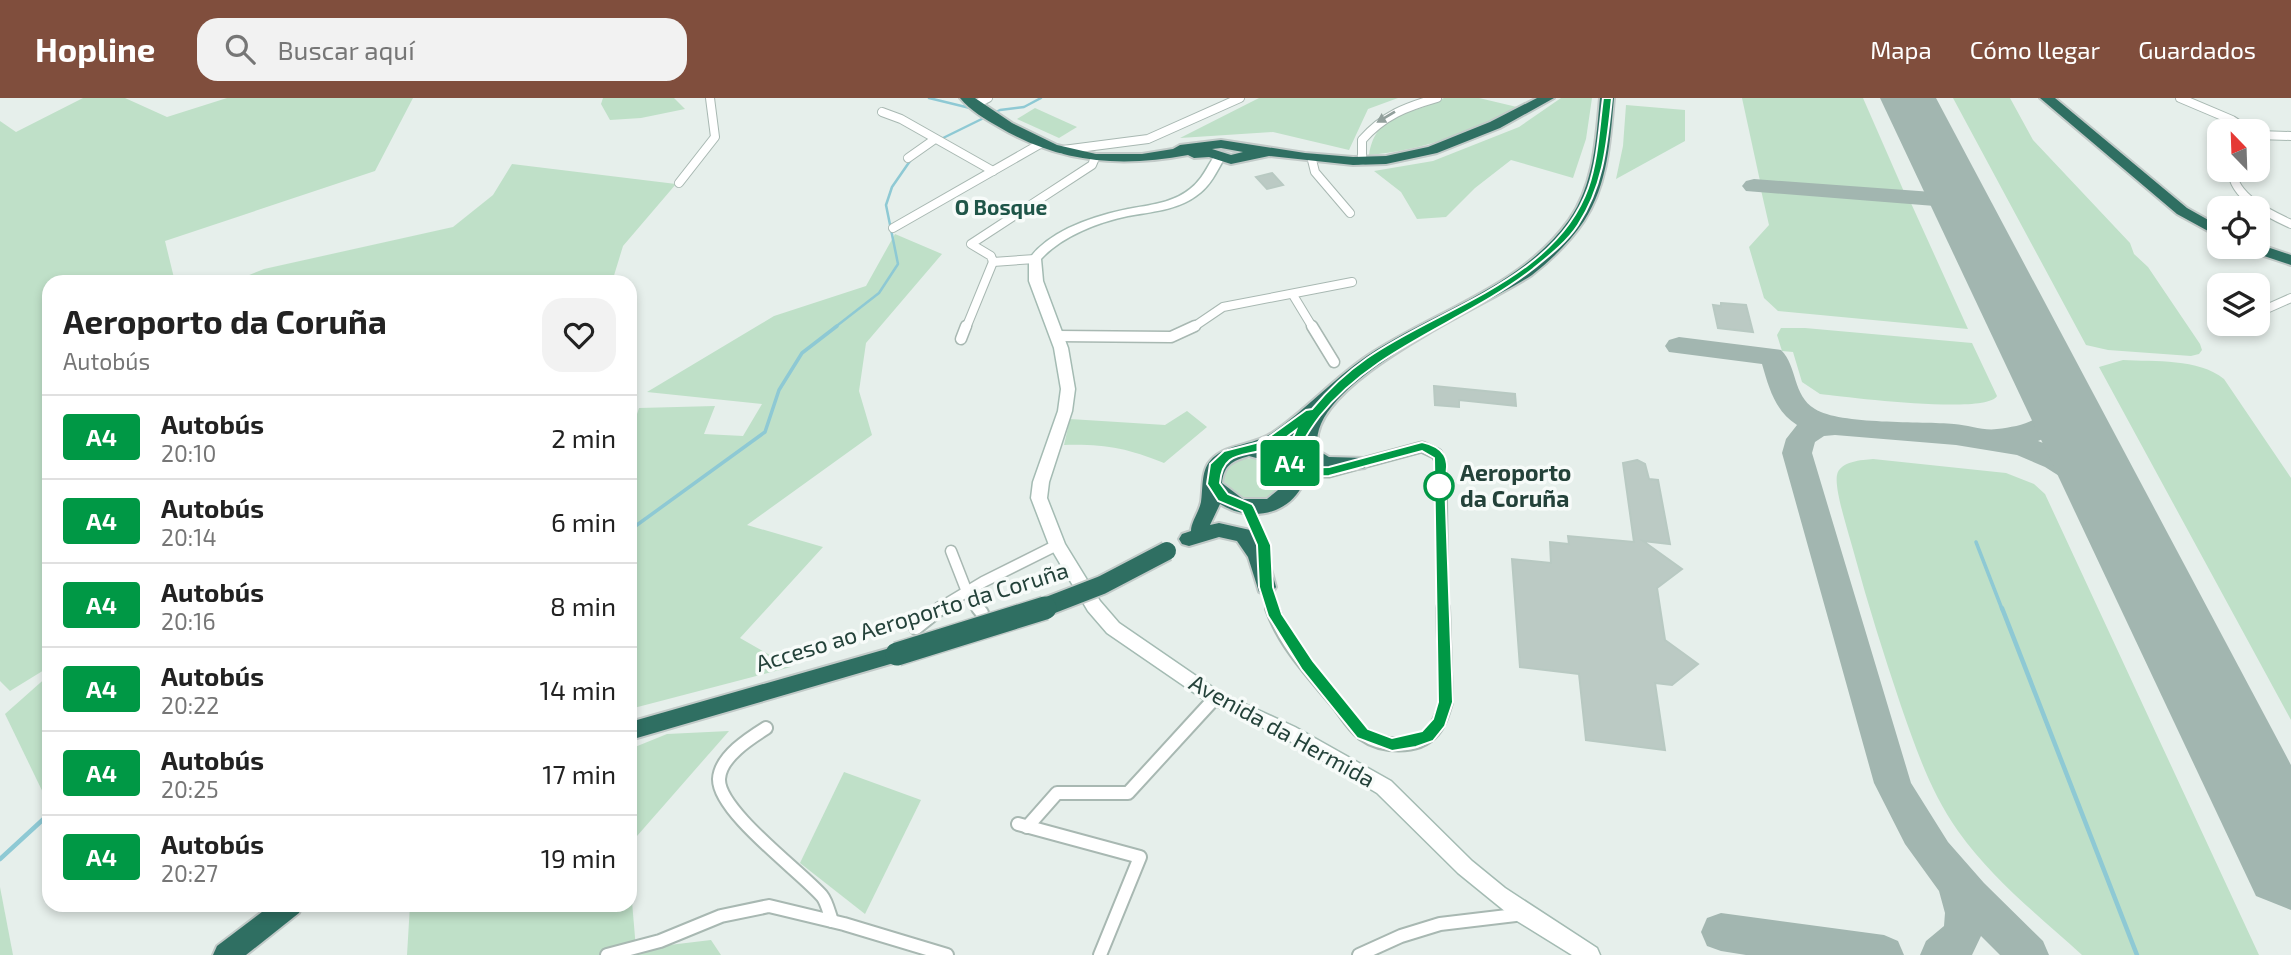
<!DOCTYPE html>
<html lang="es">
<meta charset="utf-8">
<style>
:root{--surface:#fff;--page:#f2f2f2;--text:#222;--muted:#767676;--line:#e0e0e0;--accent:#804e3d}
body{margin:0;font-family:"Exo 2",sans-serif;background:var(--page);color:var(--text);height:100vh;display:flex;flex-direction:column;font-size:26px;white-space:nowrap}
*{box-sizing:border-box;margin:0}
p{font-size:23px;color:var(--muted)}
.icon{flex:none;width:38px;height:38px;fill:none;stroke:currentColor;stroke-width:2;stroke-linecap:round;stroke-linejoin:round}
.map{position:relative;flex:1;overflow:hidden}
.sheet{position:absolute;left:42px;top:177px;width:595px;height:637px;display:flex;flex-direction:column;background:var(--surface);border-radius:21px;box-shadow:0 4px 10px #0003}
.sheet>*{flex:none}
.badge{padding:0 14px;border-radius:5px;font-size:24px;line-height:46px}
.needle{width:46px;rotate:337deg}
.controls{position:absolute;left:2207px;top:21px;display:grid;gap:14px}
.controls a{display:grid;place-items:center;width:63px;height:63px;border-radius:14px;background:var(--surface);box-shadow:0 4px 10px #0003;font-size:35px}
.map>.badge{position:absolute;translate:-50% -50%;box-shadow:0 0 0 4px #fff}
.round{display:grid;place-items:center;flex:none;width:74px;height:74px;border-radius:21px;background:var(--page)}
.overview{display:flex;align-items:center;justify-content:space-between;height:119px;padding:0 21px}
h1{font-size:33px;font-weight:700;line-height:52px}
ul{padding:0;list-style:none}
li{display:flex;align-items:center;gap:21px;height:84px;padding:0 21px;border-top:2px solid var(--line)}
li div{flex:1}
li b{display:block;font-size:26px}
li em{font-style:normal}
li .badge{min-width:77px;font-weight:700;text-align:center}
header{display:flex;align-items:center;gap:42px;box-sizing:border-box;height:98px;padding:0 35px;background:var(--accent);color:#fff}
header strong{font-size:33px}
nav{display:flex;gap:38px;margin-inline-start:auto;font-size:24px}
.search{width:490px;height:63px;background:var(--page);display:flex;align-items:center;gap:18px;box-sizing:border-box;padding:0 24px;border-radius:21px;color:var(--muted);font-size:26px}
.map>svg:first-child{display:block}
.green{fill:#bfe0c8}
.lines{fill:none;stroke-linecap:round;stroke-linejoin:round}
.stream-far2{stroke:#8ec9d4;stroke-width:2.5}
.stream-far1{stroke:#8ec9d4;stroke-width:3.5}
.stream{stroke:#8ec9d4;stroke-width:4.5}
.taxiway{fill:#a2b6b0;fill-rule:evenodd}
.runway{fill:#a2b6b0;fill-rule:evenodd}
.building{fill:#bbcac4;stroke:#b8c9c2;stroke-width:2}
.street-far2-casing{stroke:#a8b8b2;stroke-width:10}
.street-far1-casing{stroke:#a8b8b2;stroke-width:13}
.street-casing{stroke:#a8b8b2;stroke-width:16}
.secondary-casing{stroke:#a4bbb3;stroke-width:3}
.highway-casing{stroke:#c2cac8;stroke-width:4}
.street-far2{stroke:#fff;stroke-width:8}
.street-far1{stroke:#fff;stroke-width:10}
.street{stroke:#fff;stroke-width:12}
.secondary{fill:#fff;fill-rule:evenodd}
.highway{fill:#2f6f62;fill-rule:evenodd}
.highway-bridge-far1-casing{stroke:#c2cac8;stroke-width:22;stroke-linecap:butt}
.highway-bridge-casing{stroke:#c2cac8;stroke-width:26;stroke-linecap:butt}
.highway-bridge-far1{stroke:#2f6f62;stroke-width:18}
.highway-bridge{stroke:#2f6f62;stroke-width:23}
.oneway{fill:#92a09c}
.line{fill:#009845;stroke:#fff;stroke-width:2;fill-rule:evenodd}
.stop-dot{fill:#fff;stroke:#009845;stroke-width:3.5}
.labels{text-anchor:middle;stroke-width:7;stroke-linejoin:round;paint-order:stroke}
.far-neighbourhood-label{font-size:21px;font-weight:bold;fill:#1f5548;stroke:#f7fbf9}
.stop-label{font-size:23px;font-weight:bold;fill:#24423a;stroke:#f7fbf9;text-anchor:start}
.street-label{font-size:23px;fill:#24423a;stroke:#f7fbf9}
</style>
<header>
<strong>Hopline</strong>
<div class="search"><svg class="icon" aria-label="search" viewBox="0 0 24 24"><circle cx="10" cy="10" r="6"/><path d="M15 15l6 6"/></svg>Buscar aquí</div>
<nav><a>Mapa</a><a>Cómo llegar</a><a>Guardados</a></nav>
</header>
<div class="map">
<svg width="2291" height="857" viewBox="0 0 2291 857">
<rect width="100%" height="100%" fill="#e6efeb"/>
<g class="green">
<path d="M83,0h42l42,19 60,-19h186l-38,73 -210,70 10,41h-126v385l-39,24 -10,-10v-560l16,11z"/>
<path d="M603,0h71l11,11 -44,9 -31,2 -9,-16z"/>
<path d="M1259,0h139l-30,11 -19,41 -76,-18 -93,6z"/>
<path d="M1444,0h35l38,9c-44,25 -97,44 -148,48 7,-45 44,-39 75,-57z"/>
<path d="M1561,0h31l-6,41 -13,39 -62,-18 -36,28 -29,29 -29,2 -16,-27 -27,-21 59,-10 86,-34z"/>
<path d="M1742,0h121l42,96 -145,-13z"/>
<path d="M1953,0h57l23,42 97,103 4,11 14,13 52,77 2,6 -3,4 -8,2 -83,-6 -22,-5z"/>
<path d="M1626,7l59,5v31l-69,38 7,-33z"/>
<path d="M1035,10l42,19 -18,11 -42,-19z"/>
<path d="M512,66l164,20 -53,62 -11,36h-380l32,-13 189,-42 40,-32z"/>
<path d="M1761,92l149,11 58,128 -190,-18 -14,-13 -15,-51 20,-22z"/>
<path d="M895,136l47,20 -76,89 -7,48 13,44 -125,90 76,22 -83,91 51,29 -161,42v-274l9,-27 76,-2 -11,28 39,2 19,-32 -115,-12 127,-76 92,-30z"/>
<path d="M1781,230h24l167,15 25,53c-11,19 -150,1 -177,-2l-18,-12 -9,-30 -11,-1 -5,-16z"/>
<path d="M2123,262c32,2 75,-2 101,19l67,99v242l-192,-353z"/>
<path d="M1187,313l20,16 -43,36c-38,-15 -59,-19 -100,-18l6,-26 95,6z"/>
<path d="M1253,360l19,5 12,12v14c-3,3 -8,10 -13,11 -40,16 -76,-37 -18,-42z"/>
<path d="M1873,361l133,14 28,11 11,10 214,461h-177c-43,-39 -90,-76 -124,-124 -27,-38 -42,-82 -57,-125 -17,-51 -33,-101 -47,-153 -4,-16 -20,-63 -17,-78 3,-14 25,-15 36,-16z"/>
<path d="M49,577v130l-44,-91z"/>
<path d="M729,633l-99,113v-95l37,-15z"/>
<path d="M844,674l77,28 -56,114 -65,-51z"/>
<path d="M630,780l6,71 75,-9 10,15h-314l3,-50h220z"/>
<path d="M0,789l13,68h-13z"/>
</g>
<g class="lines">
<g class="stream-far2">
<path d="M929,0l45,11"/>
<path d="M939,42l61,-30 24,-3 17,-9"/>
<path d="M834,230l45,-35 19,-29 -12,-59 6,-18 18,-26"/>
</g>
<g class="stream-far1">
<path d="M630,432l135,-98 14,-42 23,-37 35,-27"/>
<path d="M1976,444l26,67"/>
</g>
<g class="stream">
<path d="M2002,510l135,347"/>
<path d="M0,761l49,-45"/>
</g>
<g class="taxiway">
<path d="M1754,81l206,15 9,2 3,5 -3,5 -9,2 -214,-17 -4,-5 4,-5z"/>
<path d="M1679,239l102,13c17,17 11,45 34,59 25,16 107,12 139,15 14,1 30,7 43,5 15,-2 29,-4 41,-12l10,-27 10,-3 10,3c14,23 -9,44 -30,51 35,13 70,29 89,63l-5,8 -11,3 -11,-3 -8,-11 -17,-15 -30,-19 -28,-12 -61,-10 -121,-10 -11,1 -9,6 -3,11 99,330 37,59 36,41 59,58 6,14h-49l-19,-19 -9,19h-52l6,-14 18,-15 1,-13 -6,-22 -34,-47 -31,-61 -92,-330 4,-14 11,-14c-22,-14 -28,-37 -35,-61l-93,-12 -4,-6 4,-6z"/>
<path d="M1721,815l163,22 14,6 6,14h-158l-25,-4 -14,-5 -6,-14 6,-14z"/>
</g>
<path class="runway" d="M1880,0h56l355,667v145l-35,-14z"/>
</g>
<g class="building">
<path d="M1272,75l11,12 -16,4 -11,-12z"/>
<path d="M1721,205l25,2 7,27 -35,-4 -5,-23 8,1z"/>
<path d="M1434,288l81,8 1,12 -57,-6v7l-24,-2z"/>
<path d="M1637,362l8,4 4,15 9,1 12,64 -27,-3 39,28 -25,19 8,52 33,24 -26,21 -17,-2 10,67 -79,-10 -7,-66 -59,-7 -8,-108 39,4 -1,-21 19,2 -1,-8 66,6 -11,-79z"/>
</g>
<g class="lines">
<defs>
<g id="street-far2">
<path d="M2180,0l52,22 17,11"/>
<path d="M974,7l14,-7"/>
<path d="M882,14l19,7 92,52"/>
<path d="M2258,37l33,1"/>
<path d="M1063,52l85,-11 92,-41"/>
<path d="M908,60l27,-19"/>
<path d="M1312,62l3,12 35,41"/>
<path d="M1362,63v-21c22,-25 44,-33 75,-42"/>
<path d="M2232,72c1,27 37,44 59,54"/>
<path d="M679,85l36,-46 -5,-39"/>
<path d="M893,130l147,-84"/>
<path d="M1035,161l-42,3 -2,-6 -20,-12 121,-79 3,-7"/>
<path d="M1293,197l20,33"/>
<path d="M2259,220l5,-8 27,-12"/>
<path d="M966,230l27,-66"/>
<path d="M1192,230l31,-21 129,-25"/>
</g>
<g id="street-far1">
<path d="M1312,228l22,36"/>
<path d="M1057,238l114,1 24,-11"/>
<path d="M961,241l5,-13"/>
<path d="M1292,374h37l93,-25 15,7 4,9 2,146"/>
<path d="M1247,409l17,38 2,18"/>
<path d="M951,453l16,41 12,17"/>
<path d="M1266,484l6,27"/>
<path d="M938,511l45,-27 74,-37"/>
</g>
<g id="street">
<path d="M978,510l4,5"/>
<path d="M1272,510c13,37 42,67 67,97 7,9 14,21 24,29 18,13 54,16 70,-3 7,-8 10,-19 13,-29l-3,-94"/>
<path d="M916,530l25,-20"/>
<path d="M766,630c-16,10 -46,29 -47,51 -1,32 81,92 103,117 5,6 7,17 10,25"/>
<path d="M1018,726l122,33 -40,98"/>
<path d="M1027,729l30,-34h71l87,-95"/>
<path d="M607,857l53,-14 61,-25 48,-10 75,18 103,31"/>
<path d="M1359,857l42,-19 39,-12 84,-10"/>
</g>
<path id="secondary" d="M1219,56l6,3c-8,14 -15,30 -29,39 -19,14 -45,16 -68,20 -29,6 -66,20 -87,43l2,22 25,67 7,41 -3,22 -23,71 -2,16 18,46 35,57 19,22 102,70 74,34 96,54 81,80 33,27 92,60 3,7h-28l-55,-34 -59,-48 -81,-80 -94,-56 -74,-34 -102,-70 -19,-22 -39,-66 -18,-47 2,-16 25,-71 3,-22 -7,-41 -25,-67v-22c21,-29 65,-43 99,-50 21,-4 45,-6 62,-20 12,-9 17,-22 25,-34z"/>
<g id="highway">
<path d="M960,0h15l37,25 45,22 39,9h46l31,-5 7,-4 41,-5 84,13 48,4 33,-1 42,-9 62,-25 47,-24h17l-54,30 -63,25 -51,11 -33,1 -84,-9 -38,8 -22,-7 -15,1 -6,-3c-68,13 -129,8 -189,-28 -14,-8 -28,-16 -39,-29zM1221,50l22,4 -12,3 -19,-6z"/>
<path d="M1600,0h14c-4,43 -6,86 -30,123 -14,21 -33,39 -52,54 -44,30 -234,111 -213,176l10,6 36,1 2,5 -2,5 -28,3 -28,-8 -10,-16 3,-18 -29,20c19,6 30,19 28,39 -17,29 -54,33 -81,16l-10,21 9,-2 31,7 17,25 9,32 -3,5 -7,3 -7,-3 -11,-35 -11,-16 -18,-4 -30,9 -7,-2 -3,-5 3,-5 9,-3c0,-9 8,-19 10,-29 2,-12 0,-31 9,-41 15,-18 43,-15 62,-28 34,-23 61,-54 95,-77 67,-45 153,-68 202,-136 25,-35 27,-80 31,-122zM1249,358l19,5 14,11 1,14 -16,13h-24l-21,-16c2,-18 10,-22 27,-27z"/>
<path d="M2040,0h15l132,110 32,18v11l-42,-23z"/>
<path d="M2258,146l33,11v10l-45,-15 -3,-3h15z"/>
<path d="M897,548l7,2 3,6 -3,6 -274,80v-18z"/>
<path d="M271,807h31l-3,8 -53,42h-33l4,-9z"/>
</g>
</defs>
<use href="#street-far2" class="street-far2-casing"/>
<use href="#street-far1" class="street-far1-casing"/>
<use href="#street" class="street-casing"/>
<use href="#secondary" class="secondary-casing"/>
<use href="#highway" class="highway-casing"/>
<use href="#street-far2" class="street-far2"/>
<use href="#street-far1" class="street-far1"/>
<use href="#street" class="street"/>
<use href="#secondary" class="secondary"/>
<use href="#highway" class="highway"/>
<defs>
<path id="highway-bridge-far1" d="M1040,511l62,-24 65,-34"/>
<path id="highway-bridge" d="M897,556l148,-46"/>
</defs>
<use href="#highway-bridge-far1" class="highway-bridge-far1-casing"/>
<use href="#highway-bridge" class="highway-bridge-casing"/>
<use href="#highway-bridge-far1" class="highway-bridge-far1"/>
<use href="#highway-bridge" class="highway-bridge"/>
</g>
<defs><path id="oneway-solid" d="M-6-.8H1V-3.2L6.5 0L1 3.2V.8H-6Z" transform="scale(1.75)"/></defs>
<use class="oneway" href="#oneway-solid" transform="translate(1386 19) rotate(149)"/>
<path class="line" d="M1603,0h9c-5,46 -8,87 -34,127 -11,17 -29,31 -45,44 -68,53 -158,78 -213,147 -12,16 -22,31 -24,52l33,-1 93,-25c22,5 29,16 23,38l8,222 -8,24 -12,15 -17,6 -24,4 -35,-13 -55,-68 -34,-54 -9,-29 -2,-42 -15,-34 -24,-10 -9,-14 -2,-3 3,-20 14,-13 39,-10 43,-31 6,-1c15,-18 35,-37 55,-51 71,-50 188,-78 221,-170 10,-29 11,-60 15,-90zM1296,332l-14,37 5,8 5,2 37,-1 93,-25 12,7 4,244 -5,17 -11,12 -30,7 -24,-9 -55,-68 -31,-47 -9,-27 -2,-42 -17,-38 -2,-3 -24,-10 -8,-11c3,-36 29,-24 53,-37 8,-4 16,-11 23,-16z"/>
<circle class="stop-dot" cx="1439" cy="388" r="14"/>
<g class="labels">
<g class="far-neighbourhood-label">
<text x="1001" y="117">O Bosque</text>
</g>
<g class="stop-label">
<text x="1460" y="383">Aeroporto<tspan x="1460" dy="26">da Coruña</tspan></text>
</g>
<g class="street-label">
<text transform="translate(912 519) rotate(-17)" y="8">Acceso ao Aeroporto da Coruña</text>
<text transform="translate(1282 633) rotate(29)" y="8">Avenida da Hermida</text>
</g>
</g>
</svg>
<div class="controls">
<a><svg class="needle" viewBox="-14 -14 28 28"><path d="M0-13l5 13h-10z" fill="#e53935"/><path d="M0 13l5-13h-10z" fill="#767676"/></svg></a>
<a><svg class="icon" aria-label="locate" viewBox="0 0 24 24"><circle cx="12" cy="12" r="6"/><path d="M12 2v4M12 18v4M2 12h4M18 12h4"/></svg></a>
<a><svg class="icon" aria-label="layers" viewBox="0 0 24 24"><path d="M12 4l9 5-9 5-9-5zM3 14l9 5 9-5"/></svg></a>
</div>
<b class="badge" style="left:1290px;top:365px;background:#009845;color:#fff">A4</b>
<section class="sheet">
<div class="overview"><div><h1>Aeroporto da Coruña</h1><p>Autobús</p></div><a class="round"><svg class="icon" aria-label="heart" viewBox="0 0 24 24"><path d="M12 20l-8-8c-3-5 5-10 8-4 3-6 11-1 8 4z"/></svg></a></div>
<ul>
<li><span class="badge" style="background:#009845;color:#fff">A4</span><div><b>Autobús</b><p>20:10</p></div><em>2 min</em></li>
<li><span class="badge" style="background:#009845;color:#fff">A4</span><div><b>Autobús</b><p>20:14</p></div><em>6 min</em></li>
<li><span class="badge" style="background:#009845;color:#fff">A4</span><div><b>Autobús</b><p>20:16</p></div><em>8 min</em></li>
<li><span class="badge" style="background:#009845;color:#fff">A4</span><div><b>Autobús</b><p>20:22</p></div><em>14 min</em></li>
<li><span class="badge" style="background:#009845;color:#fff">A4</span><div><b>Autobús</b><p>20:25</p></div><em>17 min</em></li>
<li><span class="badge" style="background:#009845;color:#fff">A4</span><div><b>Autobús</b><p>20:27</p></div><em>19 min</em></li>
</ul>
</section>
</div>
